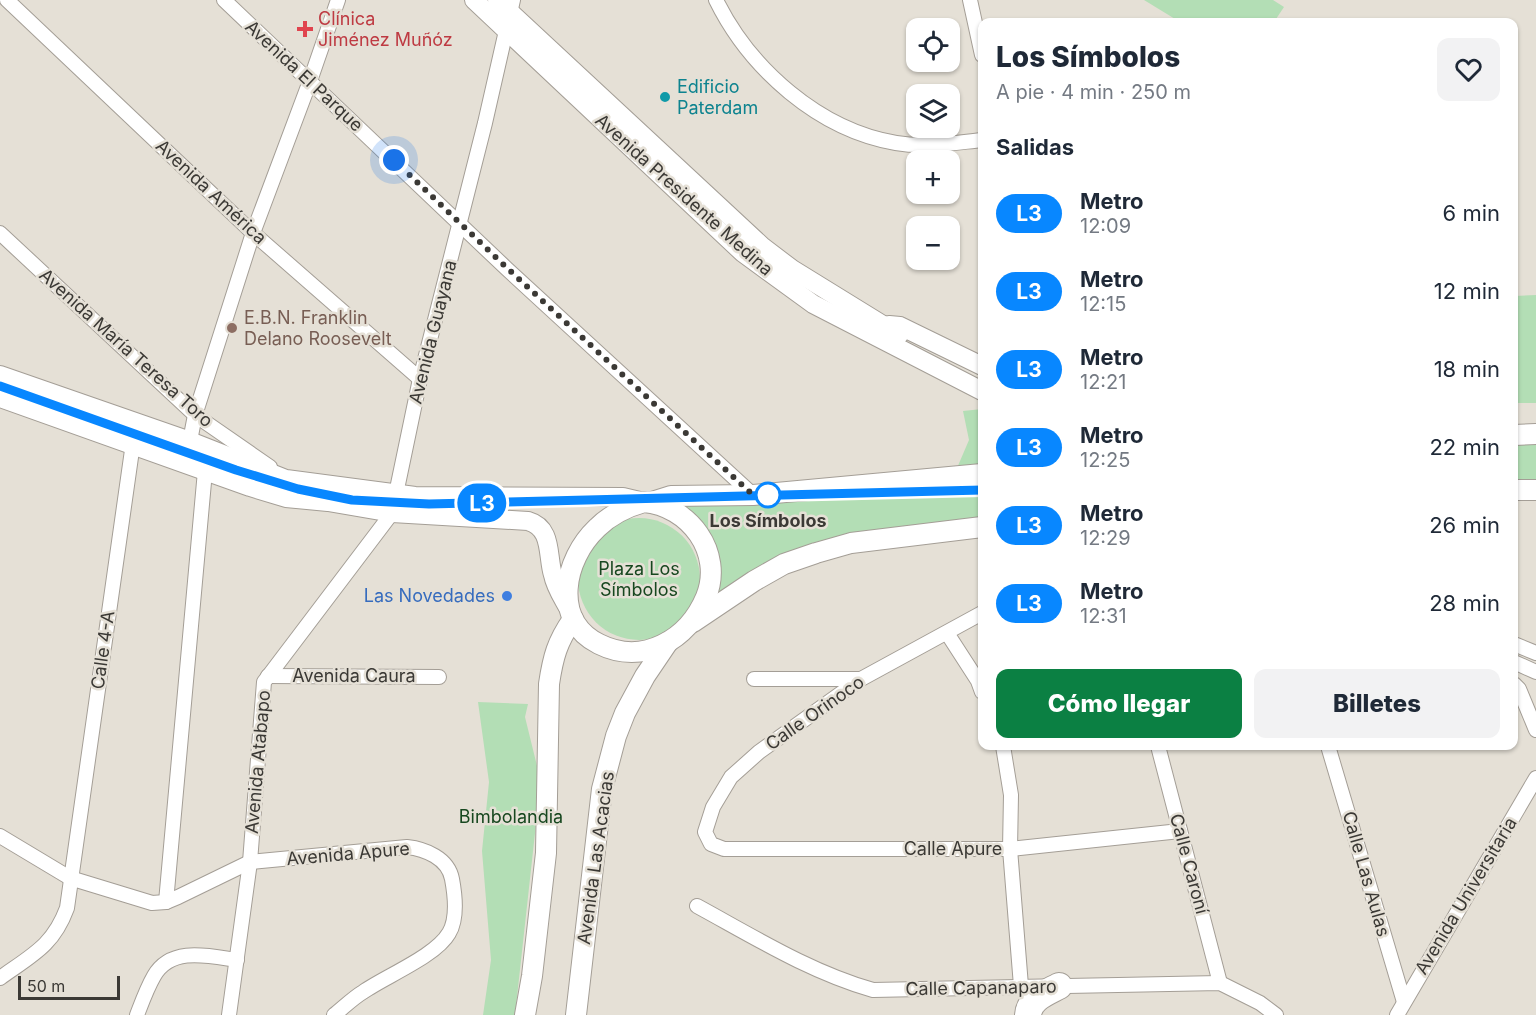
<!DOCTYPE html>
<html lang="es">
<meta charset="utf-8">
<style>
:root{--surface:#fff;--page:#f2f2f3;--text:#1f2937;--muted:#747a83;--accent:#0b8043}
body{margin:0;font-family:Inter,sans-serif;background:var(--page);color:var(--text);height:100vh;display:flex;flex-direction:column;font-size:22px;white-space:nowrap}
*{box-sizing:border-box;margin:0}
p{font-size:20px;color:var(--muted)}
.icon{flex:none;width:33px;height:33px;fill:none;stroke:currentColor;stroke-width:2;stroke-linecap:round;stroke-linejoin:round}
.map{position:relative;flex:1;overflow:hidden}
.details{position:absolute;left:978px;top:18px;width:540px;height:732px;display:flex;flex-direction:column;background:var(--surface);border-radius:12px;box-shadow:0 2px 4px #0004}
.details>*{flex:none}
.badge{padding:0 12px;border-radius:20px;font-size:21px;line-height:39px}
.fabs{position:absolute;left:906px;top:18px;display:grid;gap:12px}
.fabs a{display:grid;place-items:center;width:54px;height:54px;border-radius:12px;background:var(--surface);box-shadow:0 2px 4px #0004;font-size:30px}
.scale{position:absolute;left:18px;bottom:15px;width:102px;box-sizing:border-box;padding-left:6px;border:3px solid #3b3935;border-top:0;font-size:16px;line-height:21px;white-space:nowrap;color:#3b3935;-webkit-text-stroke:4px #e5e0d6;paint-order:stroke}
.you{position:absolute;width:30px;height:30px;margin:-15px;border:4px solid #fff;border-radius:50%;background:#1a73e8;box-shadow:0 0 0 9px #1a73e833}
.map>.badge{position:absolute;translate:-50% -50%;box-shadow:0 0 0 3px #fff}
h2{padding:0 18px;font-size:22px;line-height:54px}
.round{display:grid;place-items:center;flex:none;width:63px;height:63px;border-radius:12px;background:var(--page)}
.overview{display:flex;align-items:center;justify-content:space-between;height:102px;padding:0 18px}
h1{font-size:28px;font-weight:800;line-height:45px}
.button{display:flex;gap:12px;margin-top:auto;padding:12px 18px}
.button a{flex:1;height:69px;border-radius:12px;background:var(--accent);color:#fff;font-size:24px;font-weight:800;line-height:69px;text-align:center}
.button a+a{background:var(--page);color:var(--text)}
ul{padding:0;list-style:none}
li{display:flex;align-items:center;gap:18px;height:78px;padding:0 18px}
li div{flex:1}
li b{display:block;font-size:22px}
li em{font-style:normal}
li .badge{min-width:66px;font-weight:700;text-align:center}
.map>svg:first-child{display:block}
.green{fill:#b3deb5}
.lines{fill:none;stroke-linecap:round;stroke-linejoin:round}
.minor-casing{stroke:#a49e96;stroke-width:16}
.tertiary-casing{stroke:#a49e96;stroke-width:20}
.secondary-casing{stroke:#a49e96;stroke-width:22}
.motorway-casing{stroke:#a49e96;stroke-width:28}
.minor{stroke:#fff;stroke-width:14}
.tertiary{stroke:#fff;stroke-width:18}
.secondary{stroke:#fff;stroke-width:20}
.motorway{stroke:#fff;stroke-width:26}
.line-casing{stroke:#fff;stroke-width:14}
.line{stroke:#0887ff;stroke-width:9}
.walk{stroke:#3b3935;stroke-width:6;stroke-dasharray:0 10.8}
.health-dot{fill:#e0444e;stroke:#e5e0d6;stroke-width:2}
.culture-dot{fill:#0f9aa8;stroke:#e5e0d6;stroke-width:2}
.education-dot{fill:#8d6e63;stroke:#e5e0d6;stroke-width:2}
.stop-dot{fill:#fff;stroke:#0887ff;stroke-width:3}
.shop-dot{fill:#3f7fe0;stroke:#e5e0d6;stroke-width:2}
.labels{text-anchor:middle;stroke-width:5;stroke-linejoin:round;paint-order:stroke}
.health-label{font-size:18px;fill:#be3a42;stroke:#e5e0d6;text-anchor:start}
.street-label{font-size:18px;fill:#3b3935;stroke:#e5e0d6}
.culture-label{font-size:18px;fill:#0d838f;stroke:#e5e0d6;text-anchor:start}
.education-label{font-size:18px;fill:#785e54;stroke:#e5e0d6;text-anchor:start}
.stop-label{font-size:18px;font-weight:bold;fill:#3b3935;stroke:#e5e0d6}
.park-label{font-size:18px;fill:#17471f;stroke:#e5e0d6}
.shop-label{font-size:18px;fill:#366cbe;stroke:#e5e0d6;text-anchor:end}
</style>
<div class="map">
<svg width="1536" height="1015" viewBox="0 0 1536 1015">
<rect width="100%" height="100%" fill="#e5e0d6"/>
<g class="green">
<path d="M1144,0h129l11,7 -10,15h-94z"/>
<path d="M1536,295v108h-22v-107z"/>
<path d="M982,409v59h-25l12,-28 -6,-29z"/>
<path d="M1514,435h22v54l-22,1z"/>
<path d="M982,474v53l-167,25 -123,70 14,-28 -9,-57 -42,-33z"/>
<circle cx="639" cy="579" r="61"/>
<path d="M478,702l50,2 -3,13 14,57 -2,41 -22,200h-32l8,-55 -9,-109 7,-69z"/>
</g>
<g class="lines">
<defs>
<g id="minor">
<path d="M7,0l246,233 167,146"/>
<path d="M224,0l283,269 246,226"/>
<path d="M716,0c34,69 103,130 180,143 29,5 57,0 86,-3"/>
<path d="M970,0l12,55"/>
<path d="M0,233l195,182 75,52"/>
<path d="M982,613l-121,66 -102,73 -28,25 -18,30 -8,25 6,12 13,5h286l170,-18"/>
<path d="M947,633l31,48 4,11"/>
<path d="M1514,644l22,9"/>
<path d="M1514,662l22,10"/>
<path d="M268,676l171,1"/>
<path d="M754,679h107"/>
<path d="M1514,684l5,5 17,41"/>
<path d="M1003,746l8,49 -1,54 11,137"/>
<path d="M1158,746l62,237"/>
<path d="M1328,746l76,256"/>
<path d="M0,836l70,42 82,25 14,-1 12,-5 72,-35 157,-15c18,2 41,11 45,32 3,16 6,39 -3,54 -13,23 -63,43 -86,59 -10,6 -19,15 -29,23"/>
<path d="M166,902l39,-431 -15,-30 5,-26 58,-182 57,-152 28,-81"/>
<path d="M697,906c57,31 113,66 176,84l347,-7 40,20 16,12"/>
<path d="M0,978c32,-23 53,-32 67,-70l69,-486"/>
<path d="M137,1015c5,-13 10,-27 17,-39 17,-30 55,-20 83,-16"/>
<path d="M229,1015l21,-153 14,-180 128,-169 28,-134 65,-256 28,-123"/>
<path d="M1397,1015l139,-237"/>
</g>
<g id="tertiary">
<path d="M474,0l269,253 70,51 169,87"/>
<path d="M497,0l266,247 29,22 107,66"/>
<path d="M889,325l11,1 82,40"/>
<path d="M0,375l190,66 96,38 129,17 208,1 21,5"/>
<path d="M0,398l250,89 36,11 42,4 64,11 136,8c25,7 19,35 25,54 2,11 9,22 14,31"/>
</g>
<g id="secondary">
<path d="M1514,435l22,-1"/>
<path d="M1514,490h22"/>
<path d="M644,502c45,4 80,50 62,95 -18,43 -63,69 -107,47 -48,-24 -35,-85 -2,-116 13,-13 29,-21 47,-26z"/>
<path d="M652,502l19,-6 82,-1 229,-21"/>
<path d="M693,622l61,-41 30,-17 32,-11 35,-10 131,-16"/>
<path d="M525,1015l7,-39 14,-123 3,-169c4,-27 8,-42 24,-65"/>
<path d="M576,1015l26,-226 14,-53 9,-23 20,-37 23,-34"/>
</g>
<path id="motorway" d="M1028,1015c1,-16 18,-22 31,-29"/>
</defs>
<use href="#minor" class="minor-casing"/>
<use href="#tertiary" class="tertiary-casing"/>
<use href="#secondary" class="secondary-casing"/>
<use href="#motorway" class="motorway-casing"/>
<use href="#minor" class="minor"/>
<use href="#tertiary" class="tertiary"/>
<use href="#secondary" class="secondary"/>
<use href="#motorway" class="motorway"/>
</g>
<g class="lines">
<defs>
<path id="line" d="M0,386l236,84 62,19 54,11 77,4 553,-14"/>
</defs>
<use href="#line" class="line-casing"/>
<use href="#line" class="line"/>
<path class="walk" d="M394,160l113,108 246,227 16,-2 -1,2"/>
</g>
<path class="health-dot" d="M302 20h6v6h6v6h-6v6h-6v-6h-6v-6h6z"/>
<circle class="culture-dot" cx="665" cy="97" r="6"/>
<circle class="education-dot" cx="232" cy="328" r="6"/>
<circle class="stop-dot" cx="768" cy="495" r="12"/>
<circle class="shop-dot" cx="507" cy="596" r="6"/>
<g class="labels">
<g class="health-label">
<text x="318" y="25">Clínica<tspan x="318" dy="21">Jiménez Muñóz</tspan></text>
</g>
<g class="street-label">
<text transform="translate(304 76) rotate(43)" y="6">Avenida El Parque</text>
<text transform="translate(211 192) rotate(43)" y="6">Avenida América</text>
<text transform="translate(684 195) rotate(42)" y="6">Avenida Presidente Medina</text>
<text transform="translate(433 332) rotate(-76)" y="6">Avenida Guayana</text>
<text transform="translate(126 348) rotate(42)" y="6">Avenida María Teresa Toro</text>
<text transform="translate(103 650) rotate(-82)" y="6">Calle 4-A</text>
<text x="354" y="682">Avenida Caura</text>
<text transform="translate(815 713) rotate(-35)" y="6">Calle Orinoco</text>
<text transform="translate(258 762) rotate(-85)" y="6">Avenida Atabapo</text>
<text x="953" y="855">Calle Apure</text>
<text transform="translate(348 854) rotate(-5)" y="6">Avenida Apure</text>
<text transform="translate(596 858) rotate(-82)" y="6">Avenida Las Acacias</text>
<text transform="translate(1189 864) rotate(75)" y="6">Calle Caroní</text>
<text transform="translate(1366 874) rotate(74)" y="6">Calle Las Aulas</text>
<text transform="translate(1466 896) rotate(-59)" y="6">Avenida Universitaria</text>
<text transform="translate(981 988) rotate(-1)" y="6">Calle Capanaparo</text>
</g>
<g class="culture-label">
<text x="677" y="93">Edificio<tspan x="677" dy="21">Paterdam</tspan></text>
</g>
<g class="education-label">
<text x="244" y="324">E.B.N. Franklin<tspan x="244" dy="21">Delano Roosevelt</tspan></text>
</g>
<g class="stop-label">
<text x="768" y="527">Los Símbolos</text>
</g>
<g class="park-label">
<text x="639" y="575">Plaza Los<tspan x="639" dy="21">Símbolos</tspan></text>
<text x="511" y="823">Bimbolandia</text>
</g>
<g class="shop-label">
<text x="495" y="602">Las Novedades</text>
</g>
</g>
</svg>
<div class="fabs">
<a><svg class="icon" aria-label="locate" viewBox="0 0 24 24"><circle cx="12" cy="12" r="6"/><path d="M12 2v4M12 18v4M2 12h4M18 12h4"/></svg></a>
<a><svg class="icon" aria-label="layers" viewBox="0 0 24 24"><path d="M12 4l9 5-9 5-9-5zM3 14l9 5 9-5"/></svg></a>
<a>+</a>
<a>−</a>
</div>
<div class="scale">50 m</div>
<div class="you" style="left:394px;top:160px"></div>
<b class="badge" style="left:482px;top:503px;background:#0887ff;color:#fff">L3</b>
<section class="details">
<div class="overview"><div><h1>Los Símbolos</h1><p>A pie · 4 min · 250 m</p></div><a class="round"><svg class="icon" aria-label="heart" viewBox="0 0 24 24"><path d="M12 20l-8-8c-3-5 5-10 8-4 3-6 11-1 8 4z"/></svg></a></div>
<h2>Salidas</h2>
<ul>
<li><span class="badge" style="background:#0887ff;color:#fff">L3</span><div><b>Metro</b><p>12:09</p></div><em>6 min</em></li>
<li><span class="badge" style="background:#0887ff;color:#fff">L3</span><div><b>Metro</b><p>12:15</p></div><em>12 min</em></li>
<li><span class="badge" style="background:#0887ff;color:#fff">L3</span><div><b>Metro</b><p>12:21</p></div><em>18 min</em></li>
<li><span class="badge" style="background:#0887ff;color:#fff">L3</span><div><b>Metro</b><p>12:25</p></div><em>22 min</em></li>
<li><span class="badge" style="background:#0887ff;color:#fff">L3</span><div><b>Metro</b><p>12:29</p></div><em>26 min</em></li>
<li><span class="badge" style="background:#0887ff;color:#fff">L3</span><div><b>Metro</b><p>12:31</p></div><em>28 min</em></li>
</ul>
<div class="button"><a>Cómo llegar</a><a>Billetes</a></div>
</section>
</div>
